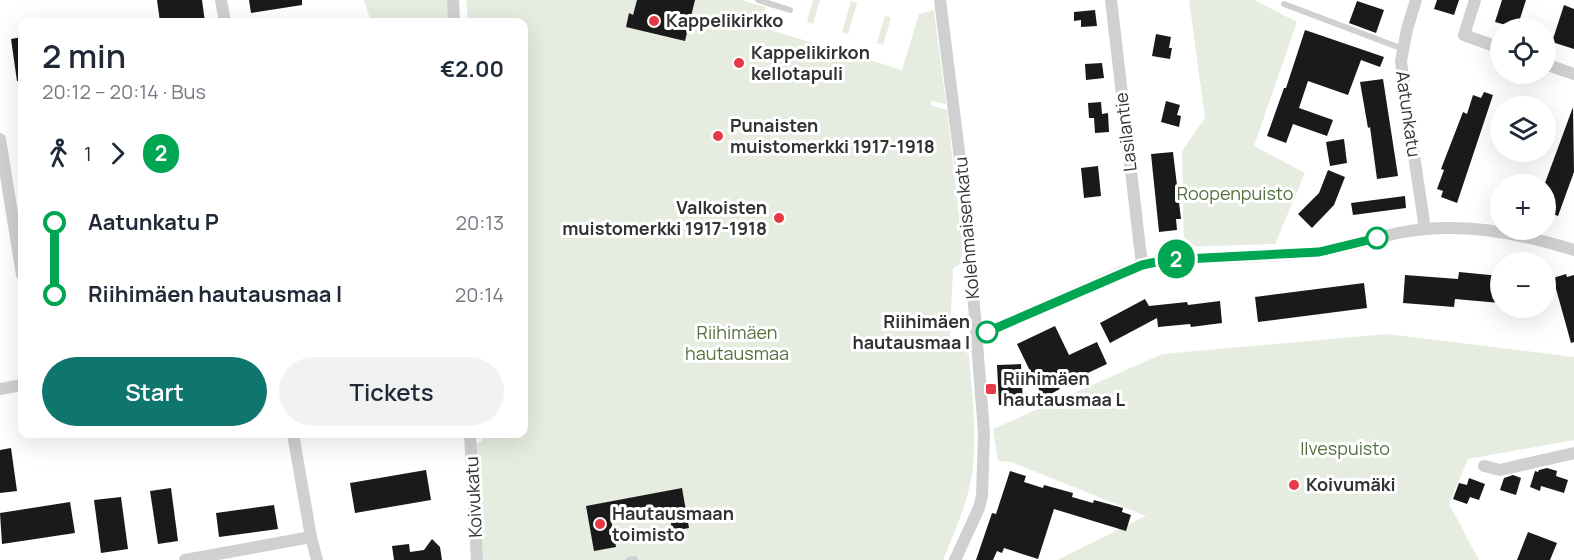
<!DOCTYPE html>
<meta charset="utf-8">
<style>
:root{--surface:#fff;--page:#f2f2f3;--text:#1f2937;--muted:#747a83;--accent:#0f766e}
body{margin:0;font-family:Manrope,sans-serif;background:var(--page);color:var(--text);height:100vh;display:flex;flex-direction:column;font-size:22px;white-space:nowrap}
*{box-sizing:border-box;margin:0}
p{font-size:20px;color:var(--muted)}
.icon{flex:none;width:33px;height:33px;fill:none;stroke:currentColor;stroke-width:2;stroke-linecap:round;stroke-linejoin:round}
.map{position:relative;flex:1;overflow:hidden}
.drawer{position:absolute;left:18px;top:18px;width:510px;height:420px;display:flex;flex-direction:column;background:var(--surface);border-radius:12px;box-shadow:0 6px 24px #0002}
.drawer>*{flex:none}
.badge{padding:0 12px;border-radius:20px;font-size:21px;line-height:39px}
.buttons{position:absolute;left:1490px;top:18px;display:grid;gap:12px}
.buttons a{display:grid;place-items:center;width:66px;height:66px;border-radius:50%;background:var(--surface);box-shadow:0 6px 24px #0002;font-size:30px}
.map>.badge{position:absolute;translate:-50% -50%;box-shadow:0 0 0 3px #fff}
.legs{display:flex;align-items:center;gap:9px;height:66px;padding:0 24px;font-size:20px}
.legs p{margin-inline-start:auto}
.headline{display:flex;align-items:center;justify-content:space-between;height:102px;padding:0 24px}
h1{font-size:33px;font-weight:600;line-height:45px}
.cta{display:flex;gap:12px;margin-top:auto;padding:12px 24px}
.cta a{flex:1;height:69px;border-radius:36px;background:var(--accent);color:#fff;font-size:24px;font-weight:600;line-height:69px;text-align:center}
.cta a+a{background:var(--page);color:var(--text)}
ul{padding:0 24px;list-style:none}
li{display:flex;align-items:center;gap:21px;height:72px;font-size:22px}
li i{display:grid;place-items:center;width:9px;height:100%;margin:0 8px;background:currentColor}
li i::after{content:'';width:15px;height:15px;margin:-8px;border:4px solid;border-radius:50%;background:var(--surface)}
li p{margin-inline-start:auto}
li:first-child i{background:linear-gradient(#0000 50%,currentColor 0)}
li:last-child i{background:linear-gradient(currentColor 50%,#0000 0)}
.map>svg:first-child{display:block}
.green{fill:#e6ecdf}
.building{fill:#1a1a1a}
.lines{fill:none;stroke-linecap:round;stroke-linejoin:round}
.service{stroke:#d0d0d0;stroke-width:6}
.minor{stroke:#d0d0d0;stroke-width:12}
.line-1-casing{stroke:#fff;stroke-width:14}
.line-1{stroke:#00a651;stroke-width:9}
.poi-dot{fill:#e63946;stroke:#fff;stroke-width:2}
.stop-1-dot{fill:#fff;stroke:#00a651;stroke-width:3}
.labels{text-anchor:middle;stroke-width:6;stroke-linejoin:round;paint-order:stroke}
.poi-label{font-size:18px;font-weight:bold;fill:#333;stroke:#fff;text-anchor:start}
.street-label{font-size:18px;fill:#333;stroke:#fff}
.park-label{font-size:18px;fill:#56703f;stroke:#fff}
.stop-label{font-size:18px;font-weight:bold;fill:#333;stroke:#fff;text-anchor:end}
</style>
<div class="map">
<svg width="1574" height="560" viewBox="0 0 1574 560">
<rect width="100%" height="100%" fill="#fff"/>
<g class="green">
<path d="M364,0h84l1,22h-78z"/>
<path d="M466,0h275l25,7 -6,20 142,43 17,-56 15,-4 12,94 -15,-3v4l16,5 16,140 -4,15 -6,4 -3,65 1,13 14,4 4,4c3,42 10,89 1,130 -6,26 -17,51 -27,75h-461l-6,-116 6,-3 1,-7h41v-412h-56z"/>
<path d="M813,0h7l-7,24 -6,-2z"/>
<path d="M1189,0h65l43,22 -43,124 51,27 -30,71 -91,3 -2,-96 23,-33z"/>
<path d="M851,1l6,2 -9,31 -6,-2z"/>
<path d="M885,16l6,2 -8,27 -6,-2z"/>
<path d="M1387,334l187,23v83l-106,19 -19,45 30,56h-422l89,-44 -135,-54 -13,-1 -5,-32 169,-75z"/>
</g>
<g class="building">
<path d="M157,0h45l3,22h-45z"/>
<path d="M249,0h53v5l-51,8z"/>
<path d="M637,0h58l-10,41 -59,-14 3,-14 4,2z"/>
<path d="M1437,0h22l-5,15 -20,-6z"/>
<path d="M1502,0h24l-9,28 -22,-6z"/>
<path d="M1357,1l27,9 -8,23 -27,-10z"/>
<path d="M1564,5l10,4v40l-22,-7z"/>
<path d="M1095,10l2,16 -16,1v-7l-7,1v-9z"/>
<path d="M1305,30l79,27 -4,10 -19,-7 -13,35 -40,-14 -9,27 34,12 -6,16 -34,-12 -7,19 -19,-7 17,-48h2z"/>
<path d="M1156,34l15,3 -2,11h3l-2,11 -18,-3z"/>
<path d="M22,37v44h-5l-6,-42z"/>
<path d="M1102,63l2,15 -18,2 -1,-16z"/>
<path d="M1383,79l15,97 -21,3 -7,-52 -2,1 -8,-46z"/>
<path d="M1484,92l9,3 -36,108 -16,-6 2,-6 -6,-2 7,-19 -3,-1 22,-57 4,2 6,-19 8,3z"/>
<path d="M1166,101l14,4 -3,10 4,1 -2,11 -18,-5z"/>
<path d="M1101,102l1,12 6,-1 1,19 -14,1 -1,-15h-5l-1,-15z"/>
<path d="M1573,107l1,65 -16,44 -13,-5v-28z"/>
<path d="M1344,139l3,24 -17,3 -4,-24z"/>
<path d="M1173,152l8,67h-5l1,11 -18,2 -8,-78z"/>
<path d="M1098,166l3,30 -17,2 -3,-30z"/>
<path d="M1328,170l17,7 -11,28 -22,23 -14,-14 21,-21z"/>
<path d="M1405,196l1,12 -53,7 -2,-12z"/>
<path d="M1459,272l41,4v27l-45,-4 -1,8 -51,-4 2,-28 53,4z"/>
<path d="M1566,274l1,3 7,-2v67l-3,1 -18,-65z"/>
<path d="M1364,283l3,25 -109,14 -3,-25z"/>
<path d="M1145,299l4,7 38,-4 1,3 32,-4 2,22 -31,4 -1,-3 -32,3 -1,-9 -47,25 -10,-20z"/>
<path d="M1055,326l14,29 28,-13 10,22 -49,23 2,2 -17,9 -26,-54z"/>
<path d="M1021,364l2,40 -24,1 -2,-40z"/>
<path d="M11,448l6,43 -17,2v-43z"/>
<path d="M1547,468l10,3 -1,5 12,4 -4,13 -23,-7 -1,5 -10,-4 5,-16 3,1 1,-2z"/>
<path d="M426,470l5,30 -76,13 -5,-30z"/>
<path d="M1010,471l16,5 -2,6 19,6 1,-3 29,8 -1,4 21,6 1,-3 29,8 -1,4 9,3 -5,16 -72,-22 -16,50 -34,-11 -2,5 -5,-2 -4,9h-17l16,-47 4,1z"/>
<path d="M1513,475l8,3 -5,17 -16,-5 4,-12z"/>
<path d="M1469,478l16,6 -6,16 -9,-3 -3,7 -14,-5 6,-16 8,2z"/>
<path d="M171,488l7,53 -20,3 -8,-53z"/>
<path d="M682,488l7,40 -17,3 -3,-22 -58,10 5,28 -22,4 -8,-45z"/>
<path d="M121,497l7,52 -27,4 -7,-53z"/>
<path d="M70,502l5,31 -73,11 -2,-31z"/>
<path d="M274,505l4,24 -59,8 -3,-24z"/>
<path d="M1528,532l29,11 -7,17h-33z"/>
<path d="M432,539l8,8 2,13h-48l-2,-14 17,-2 1,8 14,-2z"/>
</g>
<g class="lines">
<g class="service">
<path d="M758,0l32,10"/>
<path d="M1284,4l119,45"/>
<path d="M629,560l6,-1"/>
</g>
<g class="minor">
<path d="M221,0l4,22"/>
<path d="M453,0l1,22"/>
<path d="M940,0l27,215 17,218 -2,63 -3,12 -24,52"/>
<path d="M1111,0l31,265"/>
<path d="M1416,0l-9,29 -6,32 6,48 18,120"/>
<path d="M1475,0l-11,35 36,13"/>
<path d="M1545,64l29,10"/>
<path d="M0,139l22,136"/>
<path d="M976,333l15,-3 131,-58 20,-7 24,-5c50,-3 101,-2 151,-8 27,-3 54,-13 81,-19 59,-12 119,-1 176,17"/>
<path d="M0,389l22,-4"/>
<path d="M293,434l18,103 6,23"/>
<path d="M470,434l7,126"/>
<path d="M1484,466l16,4 74,-17"/>
<path d="M185,560l126,-23"/>
</g>
</g>
<g class="lines">
<defs>
<path id="line-1" d="M987,332l155,-67 24,-5 153,-8 58,-14"/>
</defs>
<use href="#line-1" class="line-1-casing"/>
<use href="#line-1" class="line-1"/>
</g>
<g class="poi-dot">
<circle cx="654" cy="21" r="6"/>
<circle cx="739" cy="63" r="6"/>
<circle cx="718" cy="136" r="6"/>
<circle cx="779" cy="218" r="6"/>
<rect x="985" y="383" width="12" height="12" rx="3"/>
<circle cx="1294" cy="485" r="6"/>
<circle cx="600" cy="524" r="6"/>
</g>
<g class="stop-1-dot">
<circle cx="1377" cy="238" r="10"/>
<circle cx="987" cy="332" r="10"/>
</g>
<g class="labels">
<g class="poi-label">
<text x="666" y="27">Kappelikirkko</text>
<text x="751" y="59">Kappelikirkon<tspan x="751" dy="21">kellotapuli</tspan></text>
<text x="730" y="132">Punaisten<tspan x="730" dy="21">muistomerkki 1917-1918</tspan></text>
<text x="767" y="214" text-anchor="end">Valkoisten<tspan x="767" dy="21">muistomerkki 1917-1918</tspan></text>
<text x="1003" y="385">Riihimäen<tspan x="1003" dy="21">hautausmaa L</tspan></text>
<text x="1306" y="491">Koivumäki</text>
<text x="612" y="520">Hautausmaan<tspan x="612" dy="21">toimisto</tspan></text>
</g>
<g class="street-label">
<text transform="translate(1408 114) rotate(82)" y="6">Aatunkatu</text>
<text transform="translate(1126 132) rotate(-97)" y="6">Lasilantie</text>
<text transform="translate(967 228) rotate(-95)" y="6">Kolehmaisenkatu</text>
<text transform="translate(474 497) rotate(-93)" y="6">Koivukatu</text>
</g>
<g class="park-label">
<text x="1235" y="200">Roopenpuisto</text>
<text x="737" y="339">Riihimäen<tspan x="737" dy="21">hautausmaa</tspan></text>
<text x="1345" y="455">Ilvespuisto</text>
</g>
<g class="stop-label">
<text x="970" y="328">Riihimäen<tspan x="970" dy="21">hautausmaa I</tspan></text>
</g>
</g>
</svg>
<div class="buttons">
<a><svg class="icon" aria-label="locate" viewBox="0 0 24 24"><circle cx="12" cy="12" r="6"/><path d="M12 2v4M12 18v4M2 12h4M18 12h4"/></svg></a>
<a><svg class="icon" aria-label="layers" viewBox="0 0 24 24"><path d="M12 4l9 5-9 5-9-5zM3 14l9 5 9-5"/></svg></a>
<a>+</a>
<a>−</a>
</div>
<b class="badge" style="left:1176px;top:259px;background:#00a651;color:#fff">2</b>
<section class="drawer">
<div class="headline"><div><h1>2 min</h1><p>20:12 – 20:14 · Bus</p></div><b>€2.00</b></div>
<div class="legs"><svg class="icon" aria-label="walk" viewBox="0 0 24 24"><circle cx="13" cy="4" r="2"/><path d="M13 8l-2 6 4 7M11 14l-3 7M7 12l3-4h3l4 4"/></svg>1<svg class="icon" aria-label="forward" viewBox="0 0 24 24"><path d="M9 5l7 7-7 7"/></svg><b class="badge" style="background:#00a651;color:#fff">2</b></div>
<ul>
<li><i style="color:#00a651"></i><b>Aatunkatu P</b><p>20:13</p></li>
<li><i style="color:#00a651"></i><b>Riihimäen hautausmaa I</b><p>20:14</p></li>
</ul>
<div class="cta"><a>Start</a><a>Tickets</a></div>
</section>
</div>
